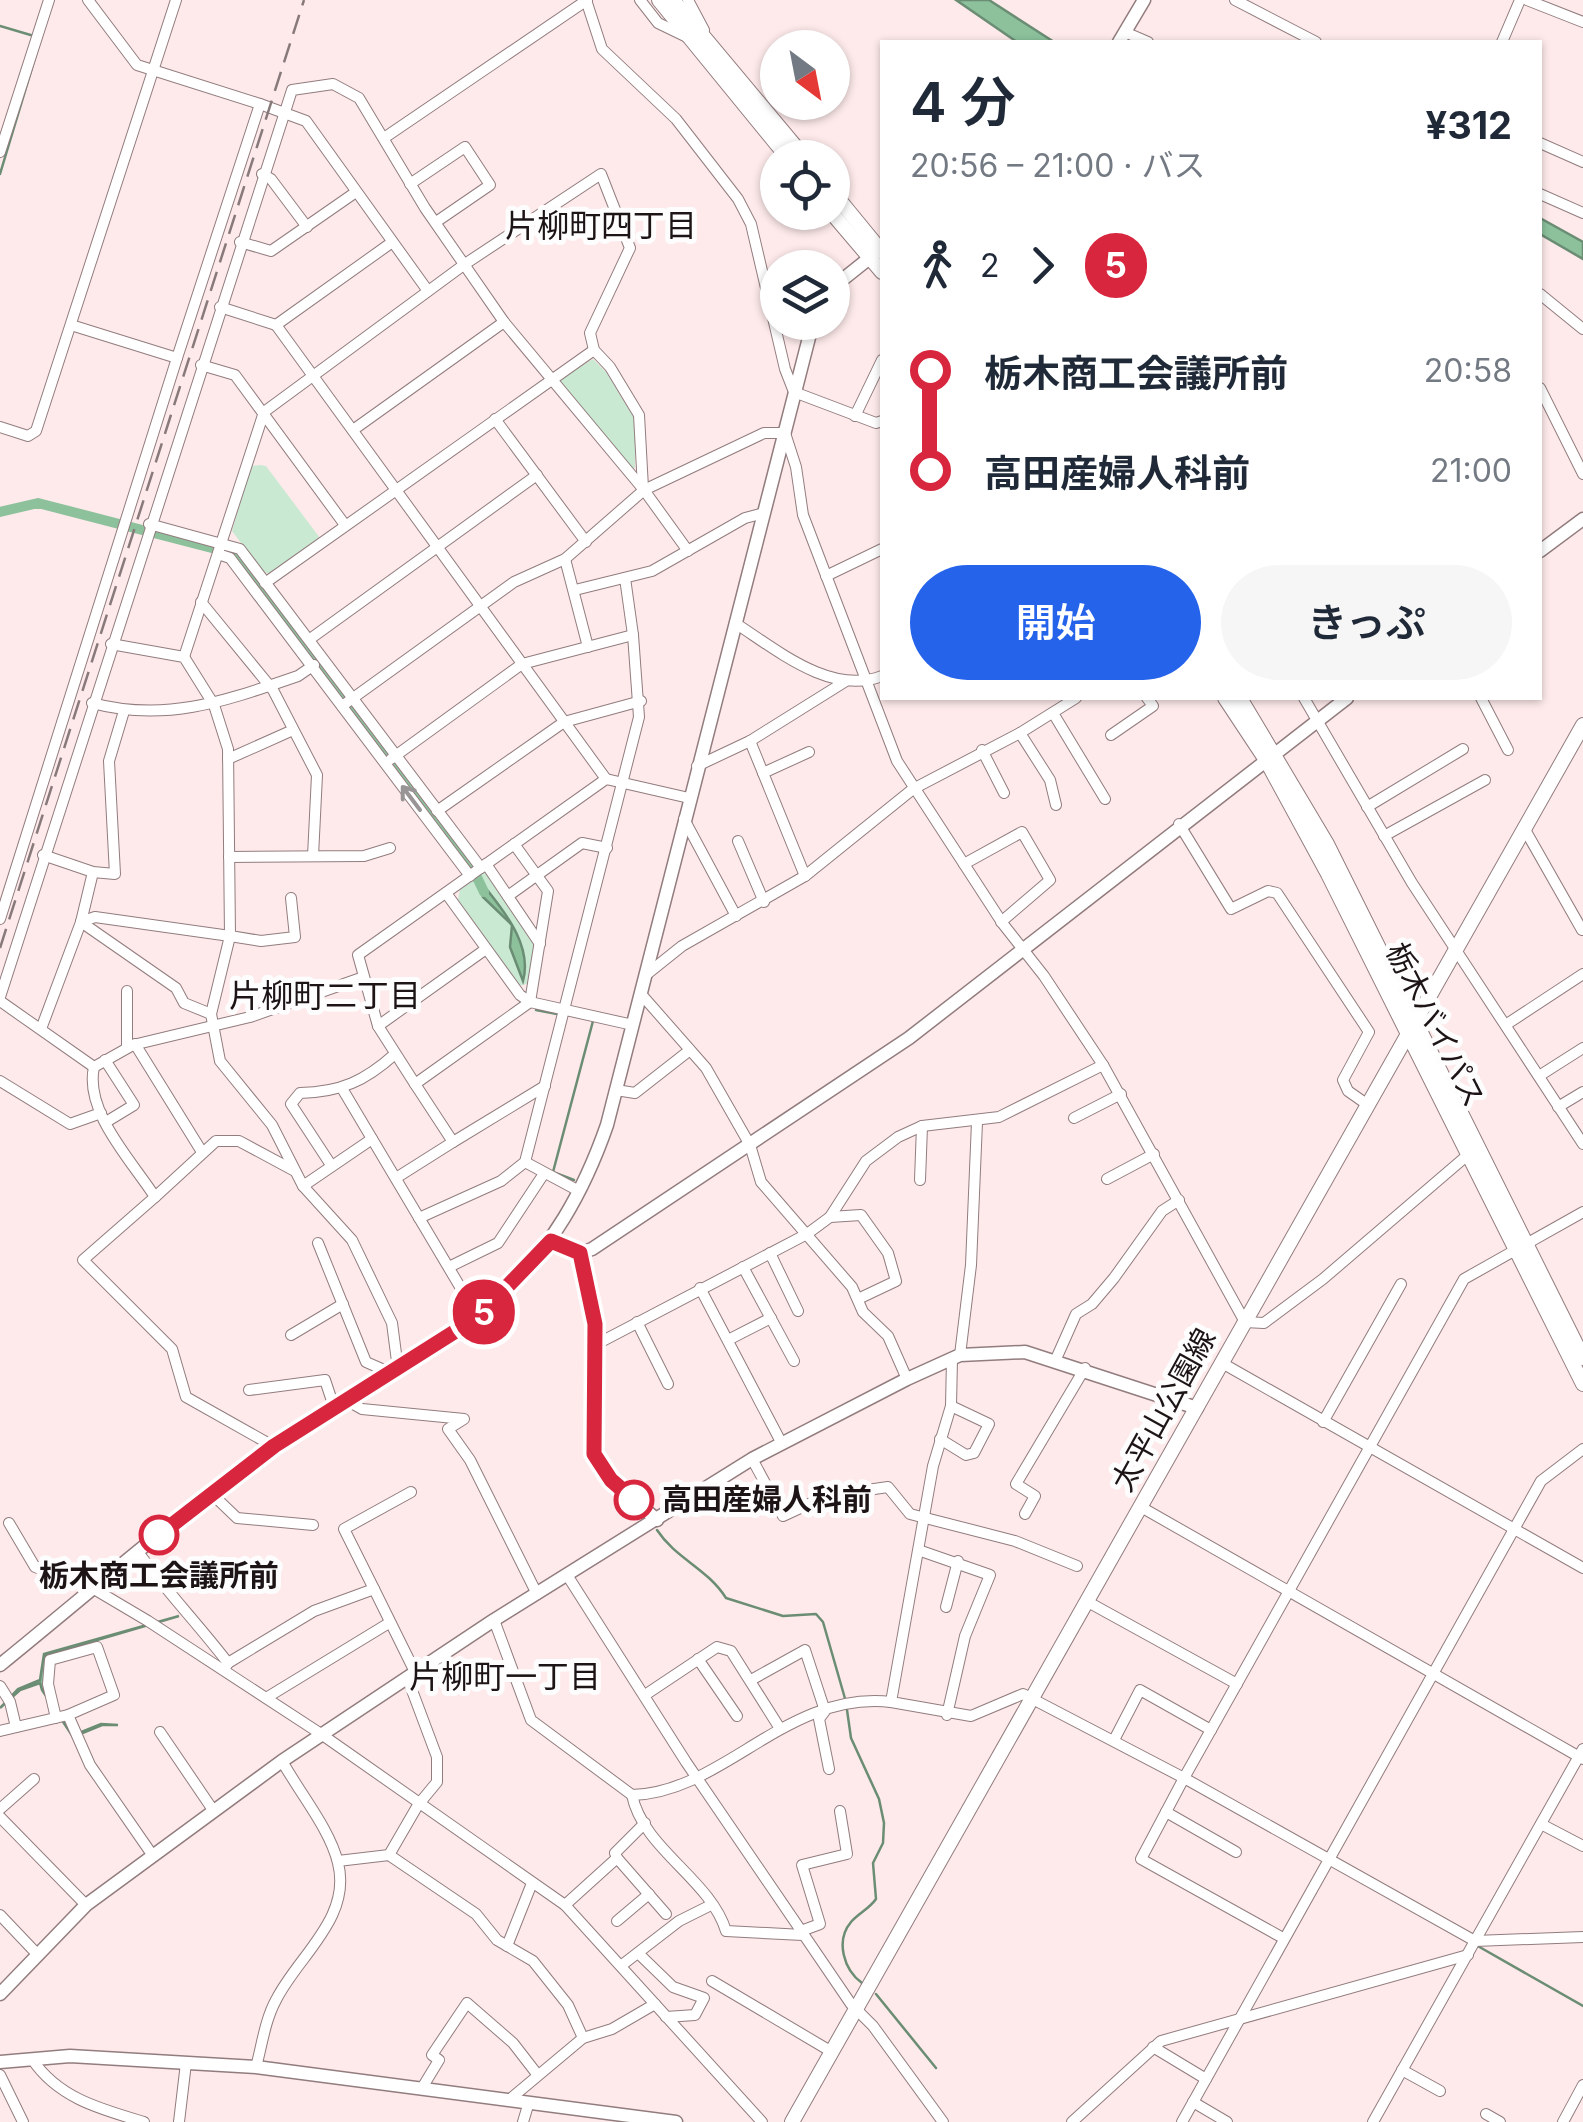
<!DOCTYPE html>
<html lang="ja">
<meta charset="utf-8">
<style>
:root{--surface:#fff;--page:#f6f6f7;--text:#1f2937;--muted:#747a83;--accent:#2563eb}
body{margin:0;font-family:Inter,"Noto Sans JP",sans-serif;background:var(--page);color:var(--text);height:100vh;display:flex;flex-direction:column;font-size:38px;white-space:nowrap}
*{box-sizing:border-box;margin:0}
p{font-size:32px;color:var(--muted)}
.icon{flex:none;width:55px;height:55px;fill:none;stroke:currentColor;stroke-width:2;stroke-linecap:round;stroke-linejoin:round}
.map{position:relative;flex:1;overflow:hidden}
.drawer{position:absolute;left:880px;top:40px;width:662px;height:660px;display:flex;flex-direction:column;background:var(--surface);border-radius:0px;box-shadow:0 2px 8px #0004}
.drawer>*{flex:none}
.badge{padding:0 20px;border-radius:32px;font-size:35px;line-height:65px}
.needle{width:65px;rotate:148deg}
.tools{position:absolute;left:760px;top:30px;display:grid;gap:20px}
.tools a{display:grid;place-items:center;width:90px;height:90px;border-radius:50%;background:var(--surface);box-shadow:0 2px 8px #0004;font-size:50px}
.map>.badge{position:absolute;translate:-50% -50%;box-shadow:0 0 0 5px #fff}
.legs{display:flex;align-items:center;gap:15px;height:110px;padding:0 30px;font-size:32px}
.legs p{margin-inline-start:auto}
.headline{display:flex;align-items:center;justify-content:space-between;height:170px;padding:0 30px}
h1{font-size:55px;font-weight:600;line-height:75px}
.button{display:flex;gap:20px;margin-top:auto;padding:20px 30px}
.button a{flex:1;height:115px;border-radius:60px;background:var(--accent);color:#fff;font-size:40px;font-weight:600;line-height:115px;text-align:center}
.button a+a{background:var(--page);color:var(--text)}
ul{padding:0 30px;list-style:none}
li{display:flex;align-items:center;gap:35px;height:100px;font-size:38px}
li i{display:grid;place-items:center;width:15px;height:100%;margin:0 12px;background:currentColor}
li i::after{content:'';width:25px;height:25px;margin:-12px;border:8px solid;border-radius:50%;background:var(--surface)}
li p{margin-inline-start:auto}
li:first-child i{background:linear-gradient(#0000 50%,currentColor 0)}
li:last-child i{background:linear-gradient(currentColor 50%,#0000 0)}
.map>svg:first-child{display:block}
.green{fill:#c9e9d2}
.water{fill:#8cc19c;stroke:#6b8d74;stroke-width:2.5}
.lines{fill:none;stroke-linecap:round;stroke-linejoin:round}
.stream{stroke:#6b8d74;stroke-width:2.5}
.canal{stroke:#8cc19c;stroke-width:10}
.minor-casing{stroke:#927c7e;stroke-width:12}
.tertiary-casing{stroke:#927c7e;stroke-width:15}
.secondary-casing{stroke:#927c7e;stroke-width:16}
.minor{stroke:#fff;stroke-width:10}
.tertiary{stroke:#fff;stroke-width:12}
.secondary{stroke:#fff;stroke-width:14}
.rail{stroke:#887a7b;stroke-width:2.5;stroke-dasharray:20 10;stroke-linecap:butt}
.oneway{stroke:#999596}
.line-1-casing{stroke:#fff;stroke-width:22}
.line-1{stroke:#d7263d;stroke-width:15}
.stop-1-dot{fill:#fff;stroke:#d7263d;stroke-width:5}
.labels{text-anchor:middle;stroke-width:10;stroke-linejoin:round;paint-order:stroke}
.street-label{font-size:30px;fill:#1d1415;stroke:#fdfdfd}
.stop-label{font-size:30px;font-weight:bold;fill:#1d1415;stroke:#fdfdfd;text-anchor:start}
.neighbourhood-label{font-size:32px;fill:#1d1415;stroke:#fdfdfd}
</style>
<div class="map">
<svg width="1583" height="2122" viewBox="0 0 1583 2122">
<rect width="100%" height="100%" fill="#feeaeb"/>
<g class="green">
<path d="M593,359l13,13 29,47v49l-5,2 -71,-90z"/>
<path d="M260,465l6,1 54,72 -50,36 -7,-2 -31,-41 19,-65z"/>
<path d="M487,870l49,71 -9,43 -9,2 -60,-86 2,-11z"/>
</g>
<g class="water">
<path d="M956,0h33l65,42h-37z"/>
<path d="M1540,218l43,24v17l-43,-25z"/>
<path d="M488,891c20,25 44,57 35,90l-13,-34 2,-22 -29,-28 -1,-4z"/>
<path d="M179,1616l-133,39 -2,35 30,45 27,-11 17,1h-16l-29,12 -31,-47 -2,-7 -20,7 -20,18 18,-19 22,-9 4,-26z"/>
</g>
<g class="lines">
<g class="stream">
<path d="M0,26l34,10"/>
<path d="M0,174l41,-136"/>
<path d="M536,1010l21,4"/>
<path d="M574,1180l-21,-8 40,-151"/>
<path d="M657,1530c19,29 50,38 69,68l57,18 33,-2 7,8 23,80"/>
<path d="M847,1710l4,28 28,61 5,24 -1,20 -10,20 3,36c-7,10 -17,14 -25,23 -16,19 -7,48 11,61"/>
<path d="M1476,1945l107,61"/>
<path d="M876,1994l60,74"/>
</g>
<path class="canal" d="M0,512l38,-9 197,51 237,313 12,25"/>
<defs>
<g id="minor">
<path d="M88,0l49,65 123,39 -83,254"/>
<path d="M586,0l16,49 74,70 62,80 13,25 34,145 9,23 82,31 6,-2"/>
<path d="M640,0l18,23 29,14"/>
<path d="M688,0l16,30"/>
<path d="M1235,0l81,42"/>
<path d="M1527,0l56,22"/>
<path d="M1127,33l21,9"/>
<path d="M1502,42l18,-42"/>
<path d="M260,104l46,17 122,170"/>
<path d="M384,138l203,-138"/>
<path d="M1540,143l43,19"/>
<path d="M0,152l49,-152"/>
<path d="M262,174l9,5 36,48"/>
<path d="M410,184l55,-37 25,38 -54,37"/>
<path d="M1540,194l43,19"/>
<path d="M240,242l31,9 85,-59"/>
<path d="M391,243l-115,82 330,454"/>
<path d="M1540,294l43,35"/>
<path d="M220,307l56,18"/>
<path d="M201,365l34,10 110,150"/>
<path d="M1540,388l43,86"/>
<path d="M855,416l27,-56"/>
<path d="M495,419l91,123"/>
<path d="M0,427l28,9 8,-5 140,-431"/>
<path d="M353,430l151,-108"/>
<path d="M149,524l91,25 241,319"/>
<path d="M218,554l12,4 240,318"/>
<path d="M565,559l23,88"/>
<path d="M826,576l56,-27"/>
<path d="M265,583l329,-233"/>
<path d="M575,590l77,-19 93,-53 19,-5"/>
<path d="M201,602l72,88 44,85 -4,81"/>
<path d="M735,623c42,27 96,73 147,53"/>
<path d="M310,639l227,-164"/>
<path d="M111,644l73,13 30,48 14,44 2,187 31,5 34,-4 -4,-39"/>
<path d="M184,657l80,-245 201,-148 136,-90 29,74 -40,85 4,17 16,17 29,48 4,73"/>
<path d="M1304,698l108,185 171,261"/>
<path d="M1481,698l27,52"/>
<path d="M92,703c75,20 136,-3 206,-27l16,-11"/>
<path d="M342,706l172,-124 51,-23 79,-69 120,-57h21l11,34 7,48 94,246 106,163 41,52 59,89 142,257 19,1 59,-44 147,-126"/>
<path d="M1053,713l52,86"/>
<path d="M1020,733l30,47 6,25"/>
<path d="M1111,735l42,-29 -6,-8"/>
<path d="M750,741l55,135"/>
<path d="M982,750l22,43"/>
<path d="M228,759l65,-29"/>
<path d="M391,759l131,-95 111,-29 -8,-57"/>
<path d="M697,766l53,-25 96,-60"/>
<path d="M763,773l46,-21"/>
<path d="M1367,807l96,-58"/>
<path d="M437,811l127,-89 77,-21"/>
<path d="M684,819l52,97"/>
<path d="M1179,824l52,85 37,-18 9,2 92,139 -26,48 5,11 20,14"/>
<path d="M1524,828l58,102"/>
<path d="M1384,836l101,-56"/>
<path d="M738,841l26,61"/>
<path d="M514,844l34,47 -18,111 -115,82 38,58 92,-56"/>
<path d="M43,855l50,17 22,2 -6,-113 15,-50"/>
<path d="M229,857l135,-1 26,-8"/>
<path d="M486,864l54,80"/>
<path d="M964,864l58,-32 28,48 -49,42"/>
<path d="M446,893l74,102 10,7 103,23"/>
<path d="M508,896l74,-53 25,5"/>
<path d="M0,919l177,-561 -106,-33"/>
<path d="M81,922l14,-5 135,19 -19,78 9,47 52,64 31,61 49,54 40,83 6,46"/>
<path d="M81,922l95,66 8,15 27,11"/>
<path d="M647,974l35,-28 123,-70 108,-87 107,-56 56,-35"/>
<path d="M641,994l65,74 44,77 11,37 91,105 11,25 25,24 19,43"/>
<path d="M0,997l292,-907 41,-6 26,14 66,110 79,114 140,168 44,61"/>
<path d="M0,1001l94,66"/>
<path d="M1507,1024l76,-50"/>
<path d="M378,1026l108,-77"/>
<path d="M41,1029l40,-107 12,-50"/>
<path d="M135,1044l67,108"/>
<path d="M127,1048v-57"/>
<path d="M105,1060l29,45 -28,17"/>
<path d="M1539,1076l44,-28"/>
<path d="M0,1081l70,43 31,-11"/>
<path d="M415,1084l-37,-58 -20,-71 248,-176 83,19"/>
<path d="M343,1090l135,227"/>
<path d="M616,1090l19,3 55,-43"/>
<path d="M1558,1107l25,-15"/>
<path d="M1074,1118l47,-24"/>
<path d="M525,1162l54,29"/>
<path d="M331,1165l-40,-61 9,-11c41,-1 65,-12 95,-39"/>
<path d="M396,1178l57,-36"/>
<path d="M1107,1179l47,-25"/>
<path d="M920,1180l2,-54"/>
<path d="M303,1186l69,-47"/>
<path d="M155,1197l61,-56h23l54,29"/>
<path d="M1583,1212l-119,67 -280,499 291,163 108,-4"/>
<path d="M830,1217l31,-2 27,38 8,28 -38,18"/>
<path d="M419,1218l82,-37 24,-19 114,-445 -6,-82"/>
<path d="M318,1243l48,119 25,11"/>
<path d="M770,1253l28,58"/>
<path d="M449,1267l49,-24 45,-68"/>
<path d="M743,1267l51,94"/>
<path d="M700,1288l81,154"/>
<path d="M637,1322l31,62"/>
<path d="M291,1335l52,-31"/>
<path d="M728,1340l43,-22"/>
<path d="M593,1346l214,-112 23,-17 36,-56 32,-24 24,-11 77,-9 104,-52"/>
<path d="M960,1355l11,-90 6,-143"/>
<path d="M952,1359l-1,47 -18,60 -42,236 80,14 52,-22 161,84 -43,81 142,79"/>
<path d="M1056,1359l20,-45 16,-10 22,-26 48,-67 17,-11"/>
<path d="M1222,1363l361,205"/>
<path d="M249,1390l76,-10 9,27"/>
<path d="M346,1400l16,9 102,10 -16,10 22,31 67,134"/>
<path d="M1323,1422l78,-138"/>
<path d="M940,1439l26,16 8,-2 15,-29 -38,-18"/>
<path d="M273,1446l-87,-49 -14,-48 -89,-89 72,-63c-23,-36 -71,-85 -61,-130l39,-22 117,-28 111,-39"/>
<path d="M752,1459l31,57 43,-20 62,-9 22,27 105,27 62,25"/>
<path d="M211,1493l26,25 76,7"/>
<path d="M1141,1507l442,252"/>
<path d="M1025,1514l10,-18 -19,-12 69,-116"/>
<path d="M9,1523l26,44 59,22 54,32 173,113 244,171 197,217"/>
<path d="M921,1551l69,24 -25,61 -18,79"/>
<path d="M138,1552c28,39 61,73 90,111l-3,5"/>
<path d="M567,1575l119,187 165,242 22,22 70,96"/>
<path d="M374,1589l-30,-60 67,-37"/>
<path d="M1088,1602l149,82"/>
<path d="M946,1607l12,-46"/>
<path d="M494,1620l37,100 101,75c91,-2 155,-105 259,-93"/>
<path d="M698,1659l39,57"/>
<path d="M228,1663l86,-52 60,-22 41,83"/>
<path d="M751,1680l54,-30 20,61 -6,8 10,50"/>
<path d="M0,1686l10,16 6,25"/>
<path d="M645,1695l72,-48 14,4 48,76"/>
<path d="M266,1698l123,-75"/>
<path d="M68,1715l22,50 61,88"/>
<path d="M0,1731l68,-16 46,-20 -17,-48 -47,13 -2,24 8,34"/>
<path d="M160,1732l53,78"/>
<path d="M1114,1740l26,-50 71,40"/>
<path d="M632,1795c11,54 78,84 94,136l77,4"/>
<path d="M0,1809l34,-30"/>
<path d="M1166,1812l70,40"/>
<path d="M0,1817l86,88"/>
<path d="M1541,1824l42,22"/>
<path d="M389,1855l29,-50 19,-23v-25l-30,-80"/>
<path d="M617,1858l-2,-5 30,-30"/>
<path d="M338,1861l51,-6 87,59 21,26 36,21 35,44 15,33"/>
<path d="M565,1905l52,-47 49,56"/>
<path d="M0,1915l38,40"/>
<path d="M617,1921l32,-27"/>
<path d="M801,1931l19,-7 -18,-59 45,-11 -7,-43"/>
<path d="M507,1946l25,-63"/>
<path d="M639,1954l34,33 31,11 -9,17 -29,2"/>
<path d="M622,1965l57,-44 32,-16"/>
<path d="M712,1981l120,71"/>
<path d="M1153,2047l53,32"/>
<path d="M32,2059c26,39 68,50 112,63"/>
<path d="M256,2067c6,-22 9,-47 20,-67 22,-44 76,-82 62,-137 -8,-34 -39,-71 -56,-102"/>
<path d="M1402,2070l38,21"/>
<path d="M0,2075l23,47"/>
<path d="M422,2088l17,-28 -7,-5 35,-52 46,40 24,31"/>
<path d="M509,2100l74,-62 29,-9 43,-25"/>
<path d="M1193,2102l34,20"/>
<path d="M1486,2114l14,8"/>
<path d="M179,2122l7,-59"/>
<path d="M523,2122l6,-20"/>
<path d="M1072,2122l89,-81 307,-86"/>
<path d="M1182,2122l359,-641 42,-32"/>
<path d="M1373,2122l210,-373"/>
<path d="M1563,2122l20,-37"/>
</g>
<g id="tertiary">
<path d="M1119,42l25,-42"/>
<path d="M832,288l45,-36"/>
<path d="M1540,551l43,-32"/>
<path d="M551,1241l29,12 12,-4 317,-211 438,-340"/>
<path d="M580,1253l15,71 -2,130 18,26 46,40"/>
<path d="M0,1665c90,-73 178,-150 272,-218 152,-110 266,-124 335,-322l206,-803"/>
<path d="M0,1994l86,-89 196,-144 212,-141 258,-161 155,-80 53,-24 65,-3 172,56"/>
<path d="M0,2062l70,-6 186,11 420,55"/>
</g>
<g id="secondary">
<path d="M659,0l129,158"/>
<path d="M673,0l132,158"/>
<path d="M832,191l50,61"/>
<path d="M831,212l51,60"/>
<path d="M1225,698l41,62 62,114 255,510"/>
<path d="M1240,698l87,146 256,514"/>
<path d="M792,2122l791,-1397"/>
</g>
</defs>
<use href="#minor" class="minor-casing"/>
<use href="#tertiary" class="tertiary-casing"/>
<use href="#secondary" class="secondary-casing"/>
<use href="#minor" class="minor"/>
<use href="#tertiary" class="tertiary"/>
<use href="#secondary" class="secondary"/>
<path class="rail" d="M0,948l304,-948"/>
</g>
<defs><path id="oneway-shaft" d="M-6 0H5M1.5-3L5.5 0L1.5 3" fill="none" stroke-width="1.6" stroke-linecap="round" stroke-linejoin="round" transform="scale(2.5)"/></defs>
<use class="oneway" href="#oneway-shaft" transform="translate(411 798) rotate(-127)"/>
<g class="lines">
<defs>
<path id="line-1" d="M159,1535l115,-89 204,-129 73,-76 29,12 15,71 -1,130 17,26 23,20"/>
</defs>
<use href="#line-1" class="line-1-casing"/>
<use href="#line-1" class="line-1"/>
</g>
<g class="stop-1-dot">
<circle cx="634" cy="1500" r="18"/>
<circle cx="159" cy="1535" r="18"/>
</g>
<g class="labels">
<g class="street-label">
<text transform="translate(1435 1025) rotate(63)" y="10">栃木バイパス</text>
<text transform="translate(1164 1410) rotate(-61)" y="10">太平山公園線</text>
</g>
<g class="stop-label">
<text x="662" y="1510">高田産婦人科前</text>
<text x="159" y="1586" text-anchor="middle">栃木商工会議所前</text>
</g>
<g class="neighbourhood-label">
<text x="601" y="237">片柳町四丁目</text>
<text x="325" y="1007">片柳町二丁目</text>
<text x="505" y="1688">片柳町一丁目</text>
</g>
</g>
</svg>
<div class="tools">
<a><svg class="needle" viewBox="-14 -14 28 28"><path d="M0-13l5 13h-10z" fill="#e53935"/><path d="M0 13l5-13h-10z" fill="#747a83"/></svg></a>
<a><svg class="icon" aria-label="locate" viewBox="0 0 24 24"><circle cx="12" cy="12" r="6"/><path d="M12 2v4M12 18v4M2 12h4M18 12h4"/></svg></a>
<a><svg class="icon" aria-label="layers" viewBox="0 0 24 24"><path d="M12 4l9 5-9 5-9-5zM3 14l9 5 9-5"/></svg></a>
</div>
<b class="badge" style="left:484px;top:1312px;background:#d7263d;color:#fff">5</b>
<section class="drawer">
<div class="headline"><div><h1>4 分</h1><p>20:56 – 21:00 · バス</p></div><b>¥312</b></div>
<div class="legs"><svg class="icon" aria-label="walk" viewBox="0 0 24 24"><circle cx="13" cy="4" r="2"/><path d="M13 8l-2 6 4 7M11 14l-3 7M7 12l3-4h3l4 4"/></svg>2<svg class="icon" aria-label="forward" viewBox="0 0 24 24"><path d="M9 5l7 7-7 7"/></svg><b class="badge" style="background:#d7263d;color:#fff">5</b></div>
<ul>
<li><i style="color:#d7263d"></i><b>栃木商工会議所前</b><p>20:58</p></li>
<li><i style="color:#d7263d"></i><b>高田産婦人科前</b><p>21:00</p></li>
</ul>
<div class="button"><a>開始</a><a>きっぷ</a></div>
</section>
</div>
